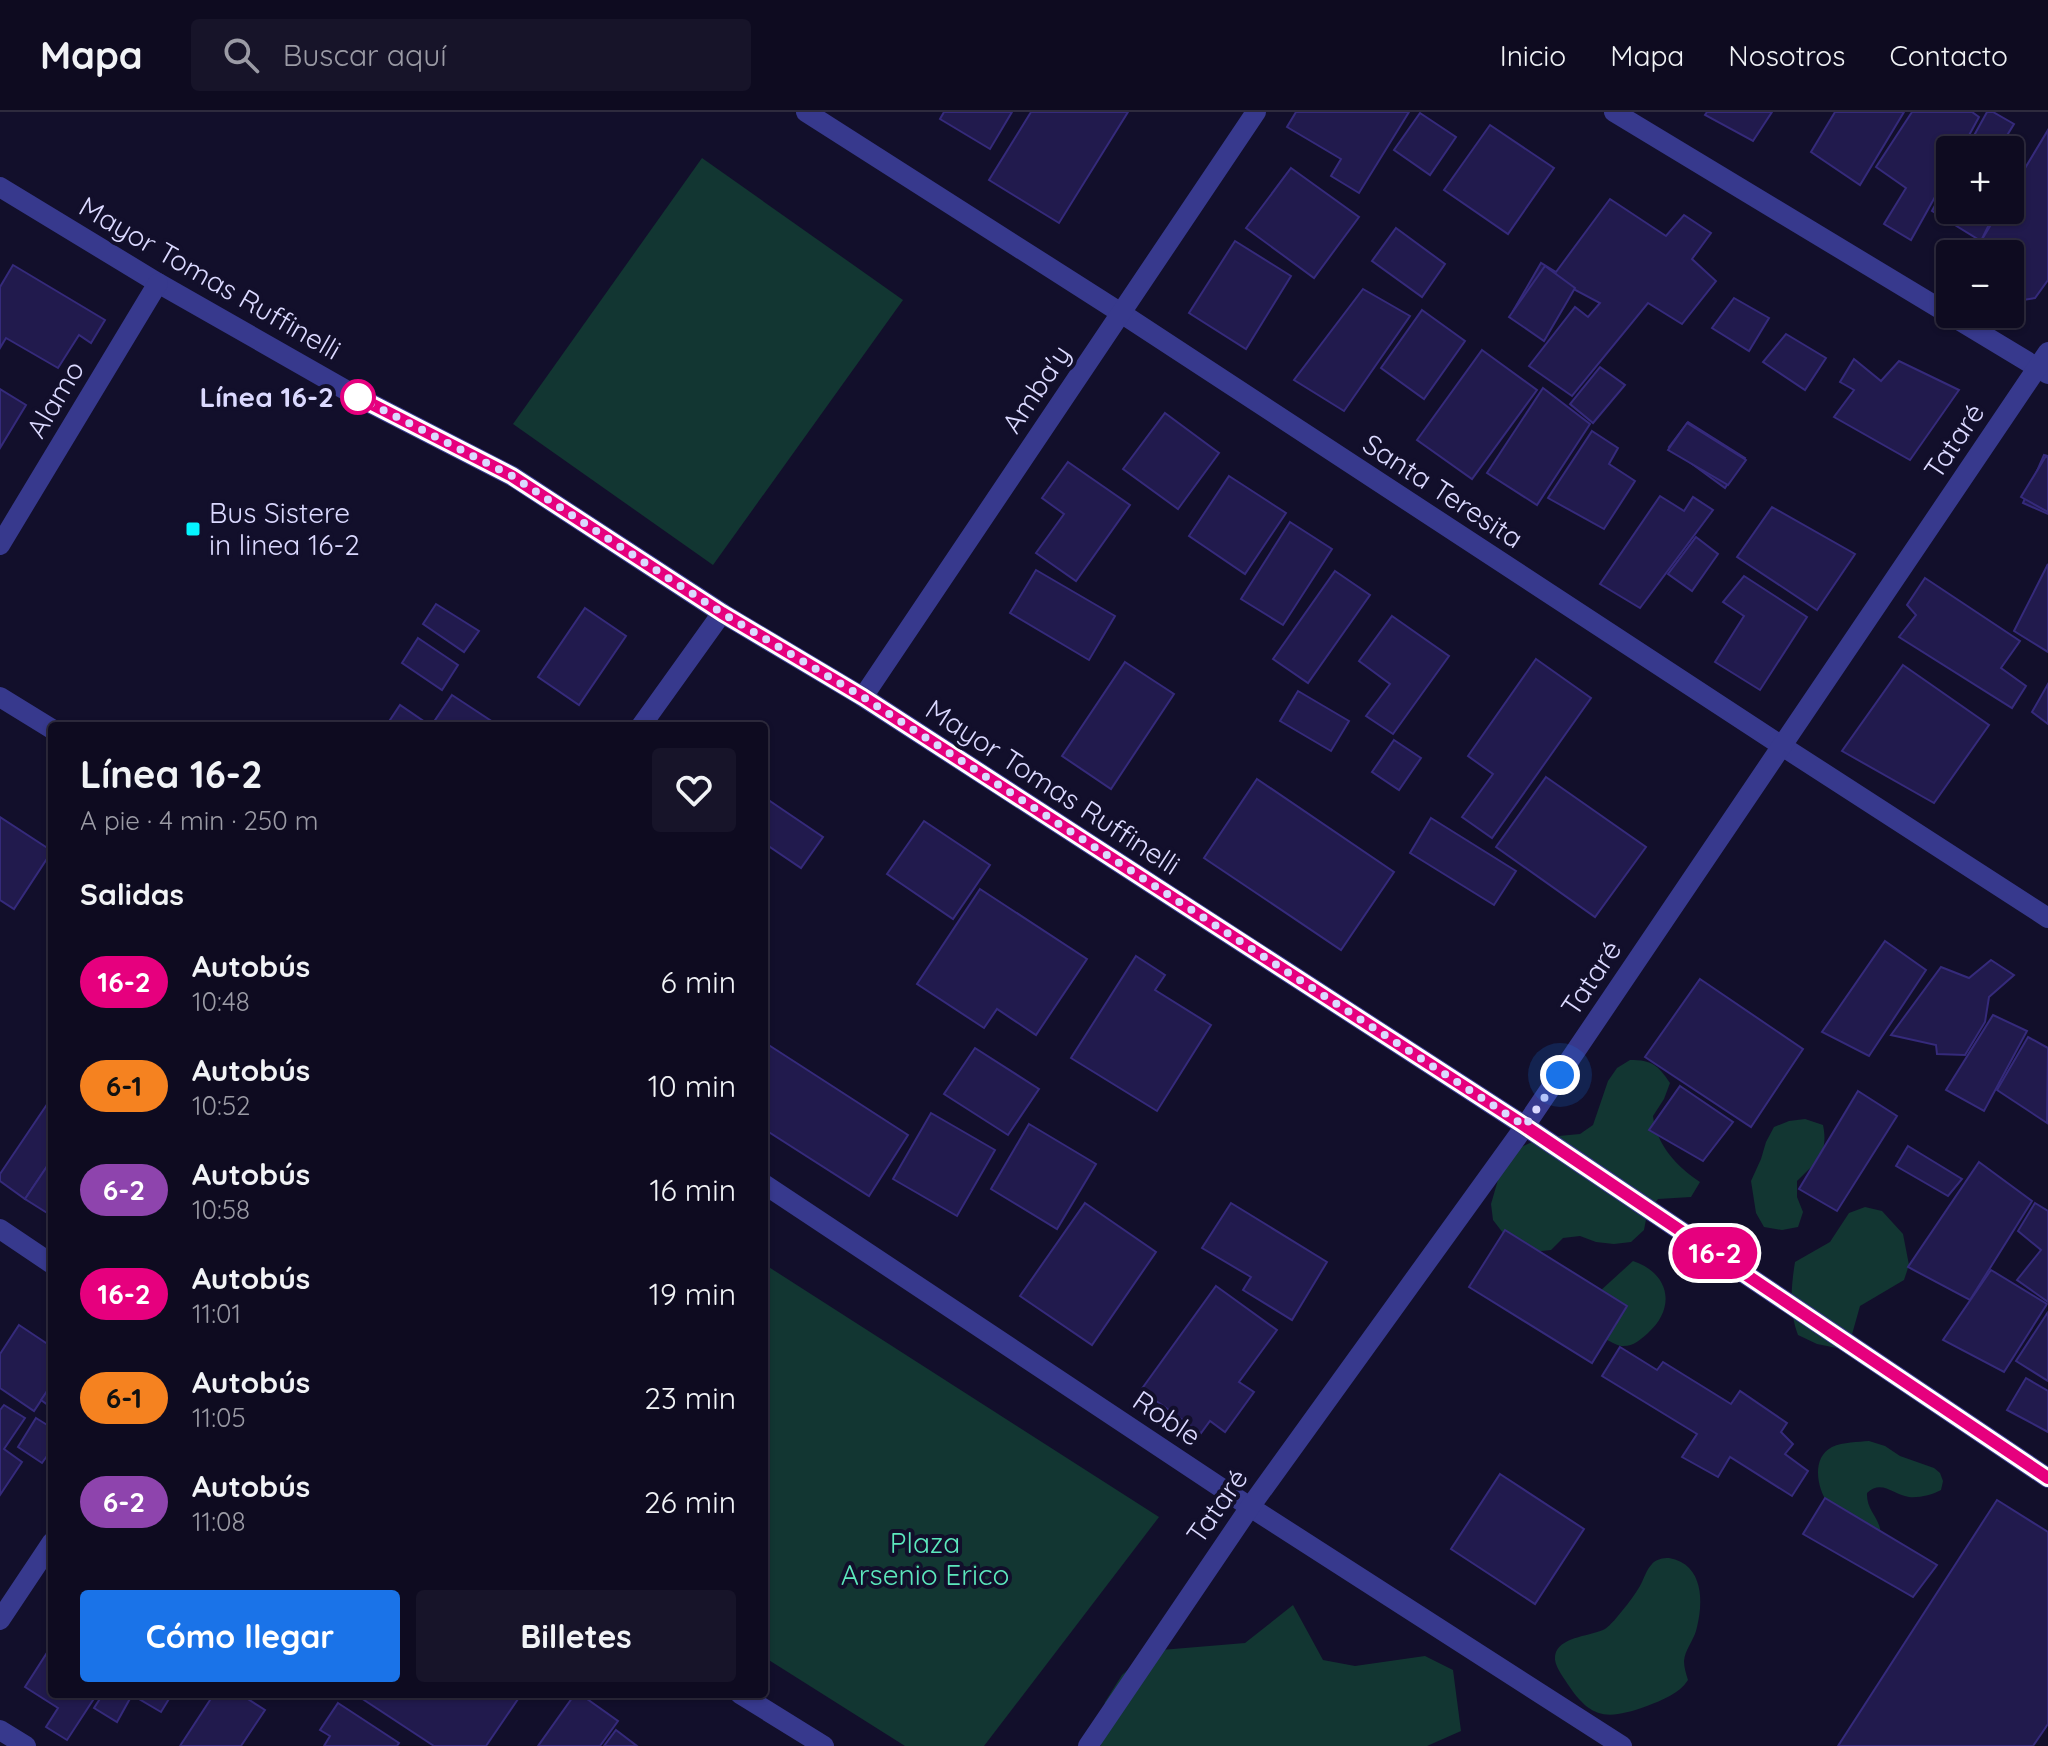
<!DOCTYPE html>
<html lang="es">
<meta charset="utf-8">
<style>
:root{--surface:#0e0b20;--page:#171429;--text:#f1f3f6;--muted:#9b9ba5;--line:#2e2b3e;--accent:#1a73e8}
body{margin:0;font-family:Quicksand,sans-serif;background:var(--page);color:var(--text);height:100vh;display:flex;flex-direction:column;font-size:30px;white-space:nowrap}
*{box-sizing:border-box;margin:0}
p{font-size:26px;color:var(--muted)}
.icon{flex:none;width:44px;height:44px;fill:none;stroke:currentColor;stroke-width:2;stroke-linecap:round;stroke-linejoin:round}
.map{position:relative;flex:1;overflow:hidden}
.panel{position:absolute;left:48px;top:610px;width:720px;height:976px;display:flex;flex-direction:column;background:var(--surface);border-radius:8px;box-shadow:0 2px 6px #0004,0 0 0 2px var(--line)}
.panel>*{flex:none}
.badge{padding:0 16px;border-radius:26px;font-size:28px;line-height:52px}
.buttons{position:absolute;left:1936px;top:24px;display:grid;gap:16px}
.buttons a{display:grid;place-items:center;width:88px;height:88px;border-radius:8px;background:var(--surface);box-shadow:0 2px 6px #0004,0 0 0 2px var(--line);font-size:40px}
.you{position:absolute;width:40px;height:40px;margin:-20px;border:6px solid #fff;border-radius:50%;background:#1a73e8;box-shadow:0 0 0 12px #1a73e833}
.map>.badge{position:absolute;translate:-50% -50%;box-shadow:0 0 0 4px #fff}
h2{padding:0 32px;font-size:30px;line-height:72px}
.round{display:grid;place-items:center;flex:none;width:84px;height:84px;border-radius:8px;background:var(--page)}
.headline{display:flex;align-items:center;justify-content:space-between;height:136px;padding:0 32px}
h1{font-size:38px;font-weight:800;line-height:60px}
.primary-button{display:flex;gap:16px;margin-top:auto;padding:16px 32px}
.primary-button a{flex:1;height:92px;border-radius:8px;background:var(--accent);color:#fff;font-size:32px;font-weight:800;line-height:92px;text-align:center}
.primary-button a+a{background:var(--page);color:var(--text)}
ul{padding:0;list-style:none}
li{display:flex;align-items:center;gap:24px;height:104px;padding:0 32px}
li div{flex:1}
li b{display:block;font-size:30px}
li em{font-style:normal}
li .badge{min-width:88px;font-weight:700;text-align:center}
header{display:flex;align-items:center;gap:48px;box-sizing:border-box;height:112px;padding:0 40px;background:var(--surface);border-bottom:2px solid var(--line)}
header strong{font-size:38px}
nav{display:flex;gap:44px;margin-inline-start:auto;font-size:28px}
.search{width:560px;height:72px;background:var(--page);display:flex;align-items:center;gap:20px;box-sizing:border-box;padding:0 28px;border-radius:8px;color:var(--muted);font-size:30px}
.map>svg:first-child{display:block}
.green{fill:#123632}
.building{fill:#211a4d;stroke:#352a7b;stroke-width:2}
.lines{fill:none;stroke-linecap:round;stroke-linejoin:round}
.minor{stroke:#37398d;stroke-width:20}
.line-casing{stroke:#fff;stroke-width:18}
.line{stroke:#e6007e;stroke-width:12}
.walk{stroke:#dbd9ff;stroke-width:8;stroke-dasharray:0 14.4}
.stop-dot{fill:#fff;stroke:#e6007e;stroke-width:4}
.poi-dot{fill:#05f5ff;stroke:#120f2b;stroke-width:3}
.labels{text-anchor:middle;stroke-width:8;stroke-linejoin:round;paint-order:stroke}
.street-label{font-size:28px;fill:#dbd9ff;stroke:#120f2b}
.stop-label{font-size:28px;font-weight:bold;fill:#dbd9ff;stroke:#120f2b;text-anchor:end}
.poi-label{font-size:28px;fill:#dbd9ff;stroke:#120f2b;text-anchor:start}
.park-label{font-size:28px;fill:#5ce8bd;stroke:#120f2b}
</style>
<header>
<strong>Mapa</strong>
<div class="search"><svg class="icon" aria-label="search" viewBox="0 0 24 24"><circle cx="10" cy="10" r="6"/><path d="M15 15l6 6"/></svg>Buscar aquí</div>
<nav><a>Inicio</a><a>Mapa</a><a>Nosotros</a><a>Contacto</a></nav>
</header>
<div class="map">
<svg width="2048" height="1634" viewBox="0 0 2048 1634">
<rect width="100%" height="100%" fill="#120f2b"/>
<g class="green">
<path d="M702,46l201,142 -190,265 -200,-141z"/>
<path d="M1630,948c22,0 28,5 40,23l-6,16 -11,17c3,28 24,51 47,66l-9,15 -33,2 -11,15 -3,16 -13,12 -17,2 -18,-2 -16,-6 -17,2 -12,12 -19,2 -29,-19 -10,-13 -2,-16 13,-45 13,-10 15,-7 16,-5 32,-3 13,-9 15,-44 9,-13z"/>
<path d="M1805,1007l18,6c6,29 -7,37 -26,56v16l6,15 -5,15 -16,3 -18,-3 -8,-14 -5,-32 10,-22 5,-17 8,-15 15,-6z"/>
<path d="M1865,1095l17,4 21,23 6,31 -5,15 -44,26 -9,32 -14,10 -20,-4 -19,-9c-9,-24 -7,-48 -3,-73l35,-20 19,-29z"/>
<path d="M1633,1149c36,12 44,46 15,72 -8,7 -15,14 -27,13 -5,-1 -12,-5 -17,-8l-5,-46z"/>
<path d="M764,1152l395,253 -175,229h-79l-141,-89z"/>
<path d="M1869,1329l16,5 15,10 34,12 6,5 3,8 -2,9c-9,5 -22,8 -32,7 -16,-2 -27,-18 -42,-4 -1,20 17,27 13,46 -12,-8 -45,-25 -52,-35 -11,-16 -17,-46 4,-57 11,-5 26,-5 37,-6z"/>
<path d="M1669,1446c35,6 35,45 27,73 -3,10 -11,19 -12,30 0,6 2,13 4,19 -9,14 -26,20 -41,26 -42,15 -57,13 -82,-26 -5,-8 -13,-18 -9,-28 7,-16 36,-16 49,-23 6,-4 13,-13 17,-18 7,-8 13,-17 18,-25 4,-7 6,-16 12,-22 4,-5 11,-6 17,-6z"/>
<path d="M1293,1493l30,55 32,6 70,-10 28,14 8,61 -34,15h-326l-3,-14 7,-30 17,-27 27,-24 96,-8z"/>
</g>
<g class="building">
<path d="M944,0h68l-22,37 -50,-30z"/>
<path d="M1031,0h97l-69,111 -70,-43z"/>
<path d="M1296,0h113l-50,81 -28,-17 10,-17 -54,-32z"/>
<path d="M1707,0h65l-19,29 -48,-26z"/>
<path d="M1835,0h69l-44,73 -49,-33z"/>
<path d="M1912,0h60l7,5 -18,33h-11v20l-39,70 -27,-16 22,-36 -30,-21z"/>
<path d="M1987,0h6l21,12 -16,26h-32z"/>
<path d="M1420,1l36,24 -26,38 -36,-25z"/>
<path d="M1490,13l64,43 -46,66 -64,-44z"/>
<path d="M2048,18v150l-13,18 -25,4v-48h-37l27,-44h10v-17z"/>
<path d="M1291,56l68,49 -45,61 -68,-50z"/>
<path d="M1950,66v32h46l-15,31 -49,-30z"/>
<path d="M1610,87l56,37 18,-21 27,18 -19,26 24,22 -34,43 -34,-21 -76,93 -43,-30 46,-59 13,10 12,-14 -32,-17 -26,39 -29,-14 28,-48 15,9z"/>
<path d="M1396,116l49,36 -23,33 -50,-36z"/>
<path d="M1235,129l56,35 -45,73 -57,-36z"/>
<path d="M13,153l92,55 -14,23 -12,-8 -21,33 -52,-30 -6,10v-61z"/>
<path d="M1545,154l30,22 -31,53 -35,-24z"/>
<path d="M1363,177l47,27 -66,95 -50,-31z"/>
<path d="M1734,186l35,20 -20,33 -37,-23z"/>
<path d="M1422,198l43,31 -41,58 -43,-31z"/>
<path d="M1786,222l40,24 -21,32 -42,-28z"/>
<path d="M1482,238l55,40 -65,89 -55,-39z"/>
<path d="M1854,247l27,22 18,-20 60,29 -49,70 -76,-43 20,-27 -14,-8z"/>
<path d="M1600,255l25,18 -32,38 -23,-19z"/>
<path d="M1543,276l47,36 -53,81 -50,-32z"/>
<path d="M0,277l26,16 -26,43z"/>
<path d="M1165,301l54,40 -41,56 -55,-40z"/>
<path d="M1688,310l57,36 -20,30 -56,-41z"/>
<path d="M1687,311l59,37 -18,25 -60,-35z"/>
<path d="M1592,319l26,17 -9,16 26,17 -31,48 -56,-31z"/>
<path d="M2044,343l4,1v58l-25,-11z"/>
<path d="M2046,344l2,2v54l-27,-15z"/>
<path d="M1068,350l62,43 -54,76 -40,-28 28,-39 -22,-16z"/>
<path d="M1229,364l57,37 -41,61 -56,-38z"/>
<path d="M1660,384l24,15 9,-14 20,13 -73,98 -40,-24z"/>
<path d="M1772,395l83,47 -38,56 -80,-53z"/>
<path d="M1290,410l42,27 -49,76 -42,-26z"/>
<path d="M1696,425l22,17 -26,37 -24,-17z"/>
<path d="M2048,452v88l-34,-21z"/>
<path d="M1036,458l79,46 -26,44 -79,-47z"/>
<path d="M1335,459l35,24 -62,88 -35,-24z"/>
<path d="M1744,464l63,41 -47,73 -45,-28 29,-46 -21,-14z"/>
<path d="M1925,466l95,63 -19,27 25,18 -14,22 -113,-71 17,-22 -9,-10z"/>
<path d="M436,492l43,27 -15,21 -41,-28z"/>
<path d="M585,496l41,28 -47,69 -41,-28z"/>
<path d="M1392,504l57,40 -56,78 -27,-18 24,-32 -31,-23z"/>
<path d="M418,526l40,27 -16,25 -40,-27z"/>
<path d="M1536,547l55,39 -99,140 -30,-21 31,-43 -25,-18z"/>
<path d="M1125,550l49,32 -63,95 -49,-33z"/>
<path d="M1903,553l86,60 -55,78 -92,-52z"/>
<path d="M2048,572v40l-16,-12z"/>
<path d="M1298,579l51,30 -18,30 -51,-30z"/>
<path d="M452,583l47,31h-113l14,-21 31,21z"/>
<path d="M1394,628l27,18 -22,32 -27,-18z"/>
<path d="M1546,665l100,70 -51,70 -99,-70z"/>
<path d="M1257,667l137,93 -53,78 -137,-92z"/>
<path d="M764,685l59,40 -22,31 -37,-25z"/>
<path d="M0,705l52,34 -38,58 -14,-9z"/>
<path d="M1431,706l85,53 -22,34 -84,-52z"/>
<path d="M924,709l66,44 -37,54 -66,-45z"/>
<path d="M980,777l107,70 -51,76 -39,-26 -13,19 -67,-44z"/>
<path d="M1885,829l41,29 -57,86 -47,-24z"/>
<path d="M1136,844l29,19 -10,15 56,35 -54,86 -86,-53z"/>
<path d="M1991,848l23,15 -25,22 -4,25 -20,33 -28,-1 -1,-9 -45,-10 50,-68 28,11z"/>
<path d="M1700,867l103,70 -52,78 -106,-70z"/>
<path d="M1993,903l34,16 -43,80 -38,-21z"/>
<path d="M2028,925l20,11 -1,75 -50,-33z"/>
<path d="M764,930l144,93 -39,61 -105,-67z"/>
<path d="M975,936l64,41 -31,46 -64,-41z"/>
<path d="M1680,974l53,36 -30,39 -54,-31z"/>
<path d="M1858,979l39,25 -60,95 -38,-22z"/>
<path d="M52,985v62l-27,40 -25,-18v-7z"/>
<path d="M931,1001l64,37 -38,66 -64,-37z"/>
<path d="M1029,1012l67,40 -39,65 -66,-40z"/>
<path d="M1908,1034l54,33 -14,17 -52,-30z"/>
<path d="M52,1047v57l-27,-17z"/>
<path d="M1979,1050l53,39 -62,99 -62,-33z"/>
<path d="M1085,1091l71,49 -64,93 -72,-49z"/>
<path d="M1231,1091l96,59 -35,58 -49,-30 8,-13 -49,-29z"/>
<path d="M2035,1091l13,8v91l-31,-22 24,-30 -23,-19z"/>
<path d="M1505,1118l122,76 -35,57 -123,-76z"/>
<path d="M1991,1158l56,34 -43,68 -61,-32z"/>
<path d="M1216,1174l61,44 -38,52 15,10 -29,40 -15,-11 -9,12 -60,-43z"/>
<path d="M2048,1200v69l-32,-20z"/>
<path d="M19,1213l33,22v37l-18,27 -34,-23v-34z"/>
<path d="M1620,1235l37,23 6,-8 68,42 9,-13 47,32 -6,9 12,12 -8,10 23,17 -16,25 -62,-39 -12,20 -36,-20 15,-23 -95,-58z"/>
<path d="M2026,1266l22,13v41l-41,-22z"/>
<path d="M52,1272v24l-11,-8z"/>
<path d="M4,1293l21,13 -21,31 18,13 -22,33v-85z"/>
<path d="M36,1306l16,10v21l-10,14 -24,-16z"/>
<path d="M1500,1362l84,55 -49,75 -84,-55z"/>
<path d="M1825,1386l112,67 -24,32 -110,-63z"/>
<path d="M1997,1388l51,32v192l-15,22h-195z"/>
<path d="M52,1533v49h45l-30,46 -21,-13 12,-19 -33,-21z"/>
<path d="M103,1582h69l-11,18 -29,-17 -15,27 -23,-14z"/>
<path d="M214,1582h26l25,16 -24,36h-61z"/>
<path d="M355,1582h156l7,5 -32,47h-52z"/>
<path d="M575,1582h5l38,27 -18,25h-62z"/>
<path d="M338,1591l61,40 -2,3h-73l6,-10 -10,-6z"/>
<path d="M616,1618l21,16h-33z"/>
</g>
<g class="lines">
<g class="minor">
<path d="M806,0l315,201 661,433 266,172"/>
<path d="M1614,0l434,262"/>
<path d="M0,75l158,96 200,114 154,79 210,137 141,84 662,429 523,352"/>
<path d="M0,433l158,-262"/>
<path d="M0,585l52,32"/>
<path d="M863,585l393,-585"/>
<path d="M641,614l81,-113"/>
<path d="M764,1072l486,323 372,239"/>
<path d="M0,1117l52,35"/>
<path d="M0,1508l52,-78"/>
<path d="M740,1582l84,52"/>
<path d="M0,1618l26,16"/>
<path d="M1088,1634l162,-239 275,-381 523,-774"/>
</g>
</g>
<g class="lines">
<defs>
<path id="line" d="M358,285l154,79 210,137 141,84 662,429 523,352"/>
</defs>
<use href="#line" class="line-casing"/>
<use href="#line" class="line"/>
<path class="walk" d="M358,285l154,79 210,137 141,84 662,429 35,-51"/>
</g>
<circle class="stop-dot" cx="358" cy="285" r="16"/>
<rect class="poi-dot" x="185" y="409" width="16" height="16" rx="4"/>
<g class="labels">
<g class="street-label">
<text transform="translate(210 166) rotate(30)" y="10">Mayor Tomas Ruffinelli</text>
<text transform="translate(1036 277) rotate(-56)" y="10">Amba'y</text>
<text transform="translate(55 287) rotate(-59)" y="10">Alamo</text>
<text transform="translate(1954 329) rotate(-56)" y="10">Tataré</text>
<text transform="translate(1443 379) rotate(33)" y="10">Santa Teresita</text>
<text transform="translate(1053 675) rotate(33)" y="10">Mayor Tomas Ruffinelli</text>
<text transform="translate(1591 866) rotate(-56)" y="10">Tataré</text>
<text transform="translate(1167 1306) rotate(34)" y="10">Roble</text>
<text transform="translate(1217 1394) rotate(-55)" y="10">Tataré</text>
</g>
<g class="stop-label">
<text x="334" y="295">Línea 16-2</text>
</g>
<g class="poi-label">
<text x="209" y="411">Bus Sistere<tspan x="209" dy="32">in linea 16-2</tspan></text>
</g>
<g class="park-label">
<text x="925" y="1441">Plaza<tspan x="925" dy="32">Arsenio Erico</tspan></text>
</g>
</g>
</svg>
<div class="buttons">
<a>+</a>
<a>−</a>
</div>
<div class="you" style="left:1560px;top:963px"></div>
<b class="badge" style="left:1715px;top:1141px;background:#e6007e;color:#fff">16-2</b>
<section class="panel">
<div class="headline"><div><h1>Línea 16-2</h1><p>A pie · 4 min · 250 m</p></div><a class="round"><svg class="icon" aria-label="heart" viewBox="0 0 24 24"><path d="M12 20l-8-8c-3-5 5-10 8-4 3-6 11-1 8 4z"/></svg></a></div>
<h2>Salidas</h2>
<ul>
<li><span class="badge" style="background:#e6007e;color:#fff">16-2</span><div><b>Autobús</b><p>10:48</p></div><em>6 min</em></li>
<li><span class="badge" style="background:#f58220;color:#111">6-1</span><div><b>Autobús</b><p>10:52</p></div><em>10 min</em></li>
<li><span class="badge" style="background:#8e44ad;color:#fff">6-2</span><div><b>Autobús</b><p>10:58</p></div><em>16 min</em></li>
<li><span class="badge" style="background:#e6007e;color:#fff">16-2</span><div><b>Autobús</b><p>11:01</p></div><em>19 min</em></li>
<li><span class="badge" style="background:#f58220;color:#111">6-1</span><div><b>Autobús</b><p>11:05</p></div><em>23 min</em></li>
<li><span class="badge" style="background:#8e44ad;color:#fff">6-2</span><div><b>Autobús</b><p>11:08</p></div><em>26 min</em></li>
</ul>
<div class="primary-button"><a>Cómo llegar</a><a>Billetes</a></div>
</section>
</div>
